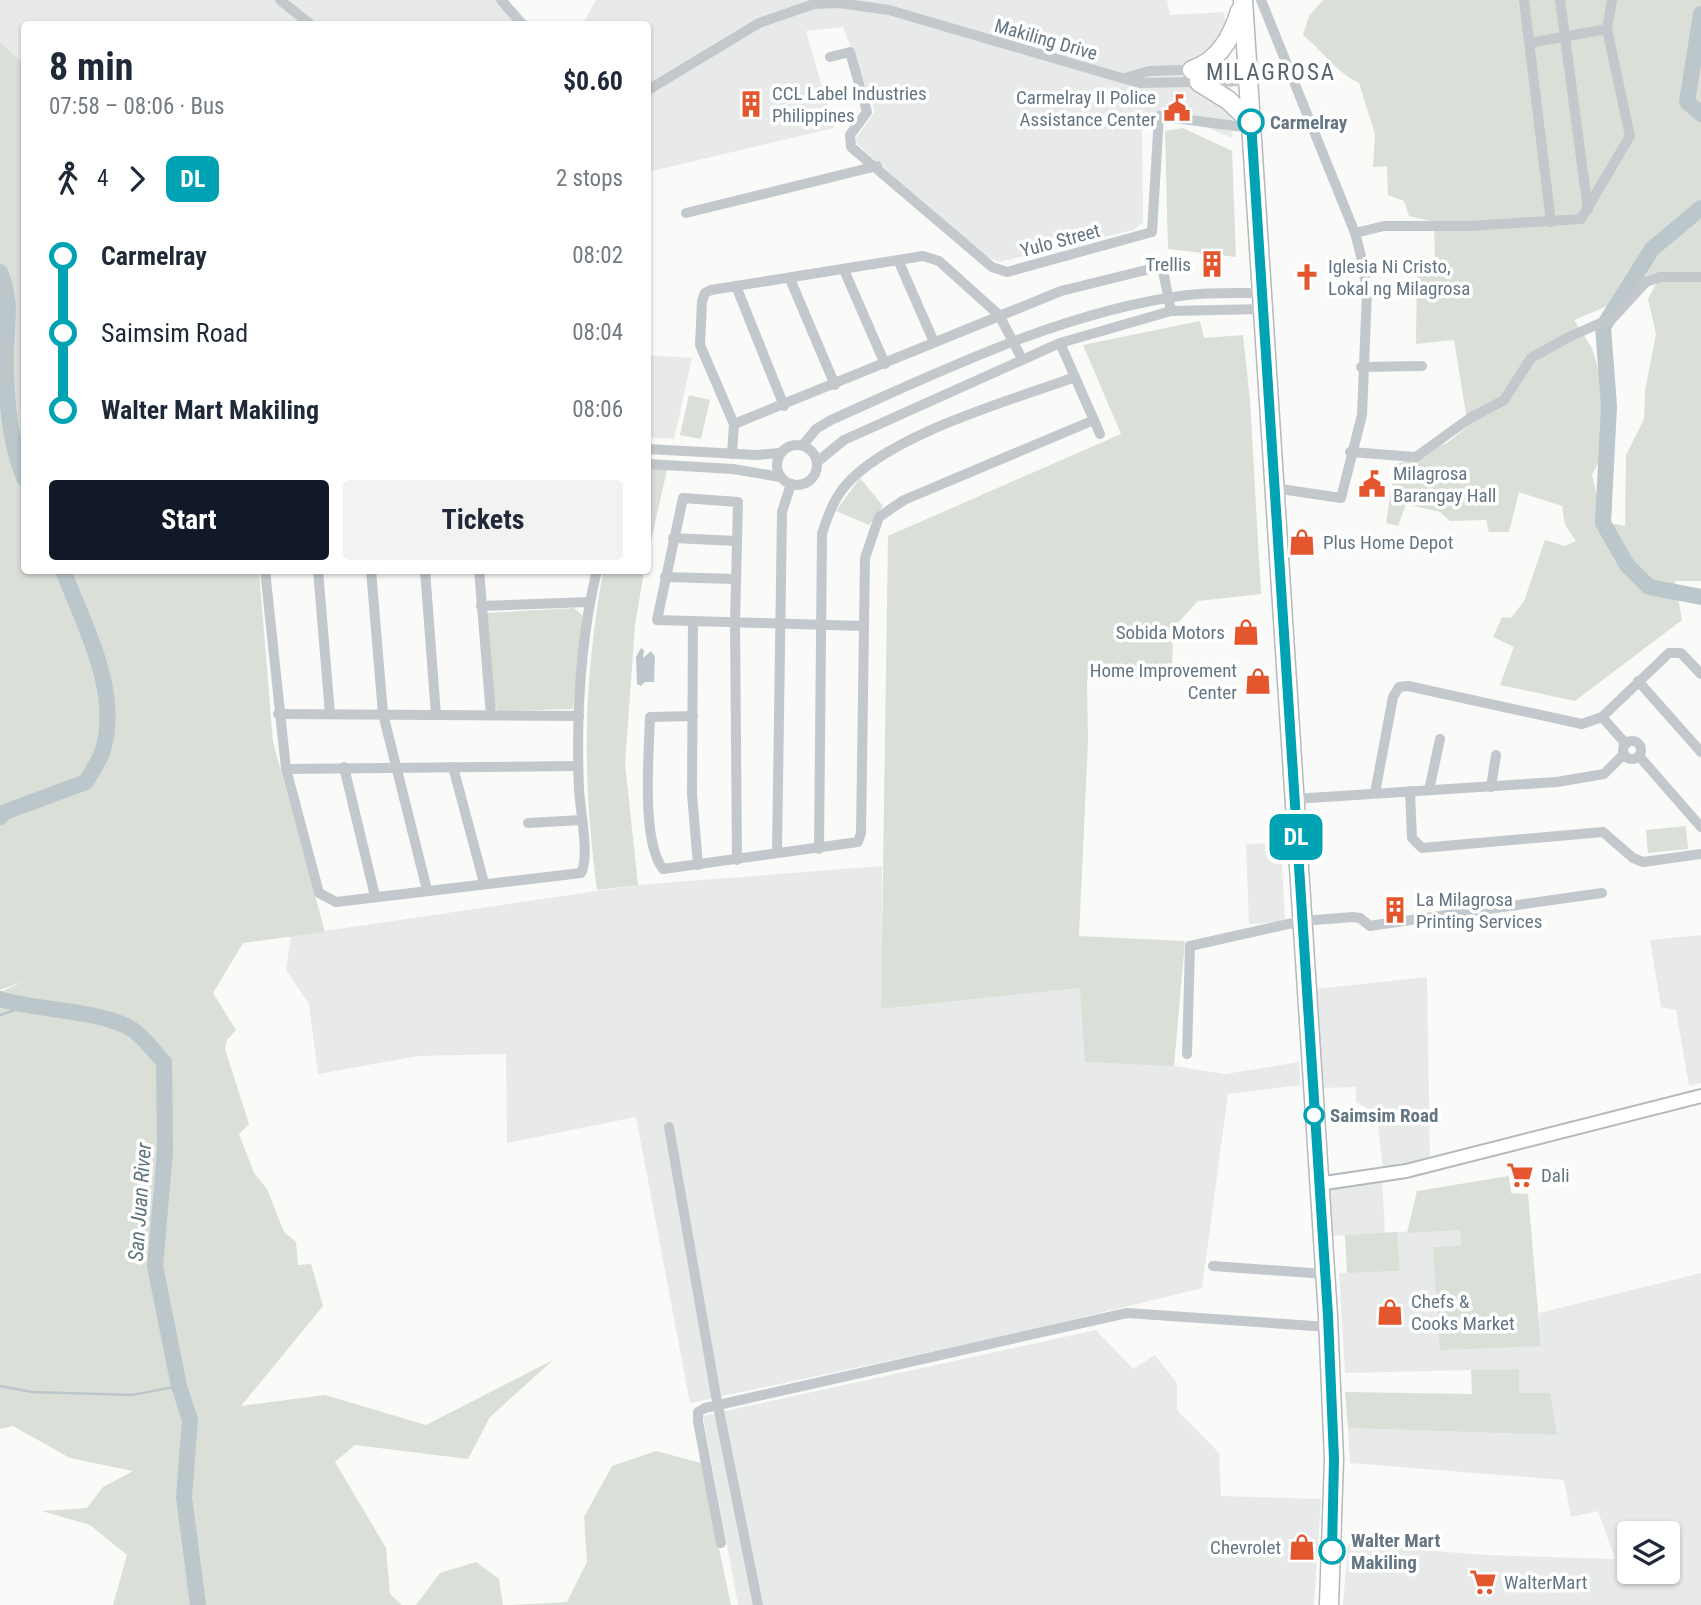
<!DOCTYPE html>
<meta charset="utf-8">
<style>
:root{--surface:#fff;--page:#f2f2f3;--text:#1f2937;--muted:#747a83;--accent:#111827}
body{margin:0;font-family:"Roboto Condensed",sans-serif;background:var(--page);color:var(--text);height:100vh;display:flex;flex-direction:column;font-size:26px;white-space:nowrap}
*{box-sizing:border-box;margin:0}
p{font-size:23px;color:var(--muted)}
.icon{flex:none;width:38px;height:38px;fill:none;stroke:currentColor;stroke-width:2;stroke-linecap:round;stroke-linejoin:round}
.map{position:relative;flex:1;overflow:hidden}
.drawer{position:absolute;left:21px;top:21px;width:630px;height:553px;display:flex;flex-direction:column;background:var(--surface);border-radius:7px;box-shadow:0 2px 5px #0004}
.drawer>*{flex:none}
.badge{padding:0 14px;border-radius:10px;font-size:24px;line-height:46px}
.buttons{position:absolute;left:1617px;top:1521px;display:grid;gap:14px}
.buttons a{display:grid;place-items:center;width:63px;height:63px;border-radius:7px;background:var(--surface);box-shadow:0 2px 5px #0004;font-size:35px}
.map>.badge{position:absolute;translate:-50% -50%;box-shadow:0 0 0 4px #fff}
.legs{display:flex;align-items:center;gap:10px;height:77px;padding:0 28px;font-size:23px}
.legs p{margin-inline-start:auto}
.headline{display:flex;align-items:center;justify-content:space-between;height:119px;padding:0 28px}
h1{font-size:38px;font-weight:700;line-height:52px}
.button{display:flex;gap:14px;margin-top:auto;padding:14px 28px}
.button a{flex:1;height:80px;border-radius:7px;background:var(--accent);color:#fff;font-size:28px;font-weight:700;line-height:80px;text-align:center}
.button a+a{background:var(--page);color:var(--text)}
ul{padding:0 28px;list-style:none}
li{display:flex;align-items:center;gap:24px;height:77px;font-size:26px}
li i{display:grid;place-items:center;width:10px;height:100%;margin:0 9px;background:currentColor}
li i::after{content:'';width:18px;height:18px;margin:-9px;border:5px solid;border-radius:50%;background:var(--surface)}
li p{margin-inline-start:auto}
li:first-child i{background:linear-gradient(#0000 50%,currentColor 0)}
li:last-child i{background:linear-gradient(currentColor 50%,#0000 0)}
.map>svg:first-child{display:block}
.built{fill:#e8e9e9;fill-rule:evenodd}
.green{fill:#dadfd7;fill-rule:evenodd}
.water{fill:#bbc7cb}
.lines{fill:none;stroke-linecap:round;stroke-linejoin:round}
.stream{stroke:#bbc7cb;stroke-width:2.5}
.river{stroke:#bbc7cb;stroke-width:16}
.secondary-casing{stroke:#b3babf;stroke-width:16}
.highway-casing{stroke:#b4b9bd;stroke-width:21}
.street{stroke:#c3c8cc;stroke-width:10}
.secondary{stroke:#fff;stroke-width:12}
.highway{stroke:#fff;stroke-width:18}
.line-1-casing{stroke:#fff;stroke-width:16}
.line-1{stroke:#00a3b4;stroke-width:10}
.stop-1-dot{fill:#fff;stroke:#00a3b4;stroke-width:3.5}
.labels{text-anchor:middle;stroke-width:7;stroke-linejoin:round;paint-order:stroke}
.street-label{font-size:19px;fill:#657683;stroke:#fff}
.poi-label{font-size:19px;fill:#657683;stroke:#fff;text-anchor:start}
.stop-label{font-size:19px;font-weight:bold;fill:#657683;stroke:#fff;text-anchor:start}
.water-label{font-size:21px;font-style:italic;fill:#60757c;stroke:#fff}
.quarter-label{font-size:23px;letter-spacing:2px;fill:#57646e;stroke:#fff}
</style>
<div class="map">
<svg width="1701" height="1605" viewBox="0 0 1701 1605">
<rect width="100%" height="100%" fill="#fafaf8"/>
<g class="built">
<path d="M0,0h508l22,24h-506v116l-24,-14z"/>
<path d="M596,0h571l3,15 54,-3 7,66 1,60 -44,-19 -46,-2 1,105 -9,8 -135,32 -25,-12 -120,-109 21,-29 -32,-85 -37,4 28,97 -186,44v-148h-65z"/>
<path d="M648,355l44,3 -18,81 -26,-2z"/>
<path d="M1281,843l4,79 -36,2 -3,-80z"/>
<path d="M882,866v143l198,-21 94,78 51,8 74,-12 1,23 -72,9 -26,194 -188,46 -324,69 -54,-286 -129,26 -1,-89 -88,2 -100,18 -9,-70 -23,-34 5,-34 347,-51z"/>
<path d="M1701,935v148l-12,3 -13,-76 -15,-3 -11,-67z"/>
<path d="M1427,977l3,182 -47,7 -7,-53 -20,-11v-15l-35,1 -6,-99z"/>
<path d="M1382,1179l3,54 -54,3 -3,-48z"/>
<path d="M1460,1230l1,15 -28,2 108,99 -2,-33 162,-40v332h-358l5,-61 137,11 130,4 -17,-48 -27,6 -7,-37 -214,-17 -2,-35 209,7 -38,-42v-24l-174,4 -6,-100 61,-2 -3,-39zM1629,1533h39v39h-39z"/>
<path d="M1096,1330l37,39 22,-14 22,28v27l42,43 2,43 100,3 -7,106h-576l-35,-189z"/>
</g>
<g class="green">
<path d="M1323,0h378v581h-26l7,39 -107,81 -75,-16 14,-38 -21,-10 9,-20 9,1 13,-17 21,-61 20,6 11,-5 -11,-16 -3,-19 -43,-14 -10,40h-20l-3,-12 -36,1 -10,-9 -34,-8 -8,22 -12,-3 9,-58 52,-22 21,-17 -14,-86 -38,4 1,-79 18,-2 -1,-41 -25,-6 -5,-15 -16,-6 -1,-29 -14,1 2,-33 -16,-51c-27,-14 -33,-29 -56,-48l6,-19zM1659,278l-11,21 8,35 -11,57 -1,28 -18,36 -1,71 -22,-4 -11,-47 13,-26 4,-43 -17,-58 -18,-28 43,-18z"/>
<path d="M0,43l24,21v506l235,1 14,171 52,190 -82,11 -30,50 23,37 -9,10 -2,9 24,75 -10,10 15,39 13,16 17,43 12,10 2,23 13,-1 12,42 -82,100 84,-11 101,30 127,-65 -63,57 -22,42 -113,-14 -20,17 51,86 4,46 12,11h-289l14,-50 -37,-30 -48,-14 45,-3 16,-21 30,-16 -63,-13 -57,-32 -13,3v-437l25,-11 -25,9z"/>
<path d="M1183,128l49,23 4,106 -68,-8 -3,-118z"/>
<path d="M1200,321l4,17 39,-3 7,65 11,194 -63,7 -25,27 -1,50 -85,2 1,61 -9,195 106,5 -11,125 -89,-4 -5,-74 -199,21 7,-473 233,-102 -38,-89z"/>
<path d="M689,395l21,5 -9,39 -21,-4z"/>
<path d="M648,468l19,2 -19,84z"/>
<path d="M860,478l23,28 -14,19 -33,-14z"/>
<path d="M603,571h41l-9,54 -10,139 13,121 -41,5c-15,-116 -14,-204 6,-319z"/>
<path d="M574,608l9,8 -10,93 -75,2 -3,-4 -9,-94z"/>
<path d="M1686,826l2,23 -40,4 -2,-23z"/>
<path d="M1509,1176l2,17 17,1 13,152 -101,4 -7,-103 28,-2 -1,-15 -53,3 10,-42z"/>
<path d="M1397,1232l3,39 -53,2 -2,-38z"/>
<path d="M1519,1369v24h31l7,42 -209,-7 -3,-36 127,2 -1,-24z"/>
<path d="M656,1451l45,12 30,142h-220l56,-3 20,-40 -3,-45 28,-51z"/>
<path d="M476,1562l23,17 4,26h-87l24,-32z"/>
</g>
<path class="water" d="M641,648l3,2 -1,8 8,-7 4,6 -1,25h-9l-4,4 -4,-2 -1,-27z"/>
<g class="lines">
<g class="stream">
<path d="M0,1015l24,-8"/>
<path d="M0,1386l32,6 100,3 47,-9"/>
</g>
<g class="river">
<path d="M1701,14l-14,88 14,12"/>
<path d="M1701,208l-49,41 -49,78 6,79 -6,117 24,42 22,22 52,10"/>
<path d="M0,272c14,32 5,55 6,90 0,37 4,81 18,116"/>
<path d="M0,817l5,-5 81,-30c5,-9 12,-19 16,-29 20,-60 -18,-127 -39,-183"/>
<path d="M0,999c37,12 104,11 133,31 12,8 21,22 31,32l1,89 -10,115 24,120 11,34 -6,77 14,108"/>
</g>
<defs>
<path id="secondary" d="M1318,1184l88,-13 295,-75"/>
<g id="highway">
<path d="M1243,0l85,1316 6,143 -5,146"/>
<path d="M1192,70c27,-9 40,-33 48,-59"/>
<path d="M1199,82l29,18 23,22"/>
</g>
</defs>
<use href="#secondary" class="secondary-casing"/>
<use href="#highway" class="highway-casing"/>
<g class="street">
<path d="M280,0l30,24"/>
<path d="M501,0l21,24"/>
<path d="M1261,0l94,233 7,27 5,32 -5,123 -21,83 -67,-10"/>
<path d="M1524,0l27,222"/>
<path d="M1560,0l28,210"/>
<path d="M1529,43l78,-14"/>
<path d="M830,57l20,-5 17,60 -17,23 1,12 141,120 15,5 145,-40 7,-116 92,12"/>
<path d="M1125,78l24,-7 98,-3"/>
<path d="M648,90l111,-67 55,-19 25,-1 50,7 250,73 109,-2"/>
<path d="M686,213l191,-47"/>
<path d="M1355,233l29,-7h84l113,-7 49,-83 -23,-107 5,-29"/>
<path d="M898,260l36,82"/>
<path d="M844,270l41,94"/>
<path d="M790,279l45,106"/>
<path d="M736,286l48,120"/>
<path d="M1060,343l40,91"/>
<path d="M1361,367l61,-1"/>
<path d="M734,424l327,-133 93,-23 9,3 8,40"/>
<circle cx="797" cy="465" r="20"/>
<path d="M803,445l13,-16 15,-9c112,-50 233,-109 356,-125 25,-3 50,-2 75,-2"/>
<path d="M648,449l109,6 23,-2"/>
<path d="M1350,452l66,5 54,-39 34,-18 27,-42 38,-21 45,-20 32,-35 14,-5h41"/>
<path d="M732,454l2,-30 -34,-79 2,-44 3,-8 6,-3 212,-34 16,5 60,54 23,44"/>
<path d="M817,462l27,-22 216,-97 111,-32 91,-2"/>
<path d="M648,464l85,5 47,8"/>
<path d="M673,538l64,3"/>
<path d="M265,570l21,199 33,124 17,9 245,-29c9,-16 -1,-63 -2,-84 -3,-73 1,-148 18,-219"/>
<path d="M318,570l12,144"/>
<path d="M371,570l12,144 44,176"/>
<path d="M425,570l11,145"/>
<path d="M479,570l12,145"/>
<path d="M665,577l71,2"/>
<path d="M481,606l108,-4"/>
<path d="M693,621l-1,173 6,71"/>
<path d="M1638,681l63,71"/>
<path d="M278,714l301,2"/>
<path d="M693,716l-43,1c-1,37 -9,124 13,152l195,-27 3,-9 4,-275 14,-41 25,-17 190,-80"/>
<path d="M1602,717l24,27"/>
<circle cx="1632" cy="750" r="9"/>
<path d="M1639,756l62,71"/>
<path d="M344,767l31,129"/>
<path d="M453,767l31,116"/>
<path d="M286,769l292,-3"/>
<path d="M1491,787l5,-32"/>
<path d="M1429,790l11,-51"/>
<path d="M1410,791l2,47 10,10 181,-16 30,26 10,4 58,-8"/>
<path d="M1375,793l18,-96 6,-10 9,-1 174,38 20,-7 67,-64h12l20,21"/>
<path d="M1294,799l263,-17 47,-8 20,-20"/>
<path d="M528,823l53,-3"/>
<path d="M819,849l3,-315c5,-17 11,-34 23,-48 44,-52 165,-85 230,-109"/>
<path d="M777,853l5,-341 9,-28"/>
<path d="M737,860l-2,-238 3,-120 -55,-4 -26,122c69,2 137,4 206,6"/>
<path d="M1187,1054l3,-108 112,-25 51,-4 7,1 10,8 6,-1 226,-32"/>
<path d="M669,1127l47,269 42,209"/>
<path d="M1213,1266l112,8"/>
<path d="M721,1543l-23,-122v-9l7,-4 422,-95 201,14"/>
</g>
<use href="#secondary" class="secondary"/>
<use href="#highway" class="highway"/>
</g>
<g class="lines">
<defs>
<path id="line-1" d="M1251,122l77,1194 6,143 -2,92"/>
</defs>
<use href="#line-1" class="line-1-casing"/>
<use href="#line-1" class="line-1"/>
</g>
<defs>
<symbol id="building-bare" viewBox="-9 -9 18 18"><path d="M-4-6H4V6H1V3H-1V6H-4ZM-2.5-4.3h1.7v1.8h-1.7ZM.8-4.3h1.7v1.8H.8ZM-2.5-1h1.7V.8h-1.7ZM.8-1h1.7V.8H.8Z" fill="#e4572e" stroke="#fff" stroke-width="2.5" paint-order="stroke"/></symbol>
<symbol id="civic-bare" viewBox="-9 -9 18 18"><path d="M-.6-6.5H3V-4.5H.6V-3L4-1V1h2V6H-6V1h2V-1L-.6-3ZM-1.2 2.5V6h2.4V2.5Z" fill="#e4572e" stroke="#fff" stroke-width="2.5" paint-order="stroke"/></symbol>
<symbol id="church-bare" viewBox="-9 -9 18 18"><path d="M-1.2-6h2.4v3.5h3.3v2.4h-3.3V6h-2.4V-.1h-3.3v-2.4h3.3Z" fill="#e4572e" stroke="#fff" stroke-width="2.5" paint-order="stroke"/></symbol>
<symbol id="shop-bare" viewBox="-9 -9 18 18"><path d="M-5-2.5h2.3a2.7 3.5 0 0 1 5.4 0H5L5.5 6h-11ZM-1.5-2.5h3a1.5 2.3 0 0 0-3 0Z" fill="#e4572e" stroke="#fff" stroke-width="2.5" paint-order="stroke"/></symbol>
<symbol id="supermarket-bare" viewBox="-9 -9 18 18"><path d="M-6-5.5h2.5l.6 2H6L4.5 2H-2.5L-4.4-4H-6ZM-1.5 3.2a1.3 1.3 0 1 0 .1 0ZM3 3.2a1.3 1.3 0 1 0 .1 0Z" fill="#e4572e" stroke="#fff" stroke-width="2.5" paint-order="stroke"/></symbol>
</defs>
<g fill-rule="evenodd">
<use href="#building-bare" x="732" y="85" width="38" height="38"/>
<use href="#civic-bare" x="1158" y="89" width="38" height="38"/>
<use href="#building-bare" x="1193" y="245" width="38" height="38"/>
<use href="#church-bare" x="1288" y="258" width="38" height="38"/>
<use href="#civic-bare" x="1353" y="465" width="38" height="38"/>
<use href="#shop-bare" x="1283" y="523" width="38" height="38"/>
<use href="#shop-bare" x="1227" y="613" width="38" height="38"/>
<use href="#shop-bare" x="1239" y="662" width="38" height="38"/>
<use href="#building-bare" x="1376" y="891" width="38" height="38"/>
<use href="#supermarket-bare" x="1501" y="1156" width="38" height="38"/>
<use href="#shop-bare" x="1371" y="1293" width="38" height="38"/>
<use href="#shop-bare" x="1283" y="1528" width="38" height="38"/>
<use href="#supermarket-bare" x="1464" y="1563" width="38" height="38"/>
</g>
<g class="stop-1-dot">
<circle cx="1251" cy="122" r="12"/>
<circle cx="1314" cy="1115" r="9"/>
<circle cx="1332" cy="1551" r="12"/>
</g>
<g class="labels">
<g class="street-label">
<text transform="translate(1046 39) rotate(16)" y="7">Makiling Drive</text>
<text transform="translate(1060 240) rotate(-15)" y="7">Yulo Street</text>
</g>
<g class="poi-label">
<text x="772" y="100">CCL Label Industries<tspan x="772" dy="22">Philippines</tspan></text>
<text x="1156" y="104" text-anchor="end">Carmelray II Police<tspan x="1156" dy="22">Assistance Center</tspan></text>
<text x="1191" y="271" text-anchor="end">Trellis</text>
<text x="1328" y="273">Iglesia Ni Cristo,<tspan x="1328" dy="22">Lokal ng Milagrosa</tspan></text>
<text x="1393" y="480">Milagrosa<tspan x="1393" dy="22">Barangay Hall</tspan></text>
<text x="1323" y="549">Plus Home Depot</text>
<text x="1225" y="639" text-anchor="end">Sobida Motors</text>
<text x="1237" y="677" text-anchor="end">Home Improvement<tspan x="1237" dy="22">Center</tspan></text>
<text x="1416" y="906">La Milagrosa<tspan x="1416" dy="22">Printing Services</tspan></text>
<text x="1541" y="1182">Dali</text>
<text x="1411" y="1308">Chefs &amp;<tspan x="1411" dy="22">Cooks Market</tspan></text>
<text x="1281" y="1554" text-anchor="end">Chevrolet</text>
<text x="1504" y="1589">WalterMart</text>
</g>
<g class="stop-label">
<text x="1270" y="129">Carmelray</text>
<text x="1330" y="1122">Saimsim Road</text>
<text x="1351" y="1547">Walter Mart<tspan x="1351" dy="22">Makiling</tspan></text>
</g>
<g class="water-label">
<text transform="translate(140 1202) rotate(-86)" y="7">San Juan River</text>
</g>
<g class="quarter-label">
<text x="1271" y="80">MILAGROSA</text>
</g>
</g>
</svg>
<div class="buttons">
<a><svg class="icon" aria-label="layers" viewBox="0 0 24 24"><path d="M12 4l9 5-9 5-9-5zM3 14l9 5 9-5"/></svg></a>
</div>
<b class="badge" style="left:1296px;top:837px;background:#00a3b4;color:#fff">DL</b>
<section class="drawer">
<div class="headline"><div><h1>8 min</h1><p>07:58 – 08:06 · Bus</p></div><b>$0.60</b></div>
<div class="legs"><svg class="icon" aria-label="walk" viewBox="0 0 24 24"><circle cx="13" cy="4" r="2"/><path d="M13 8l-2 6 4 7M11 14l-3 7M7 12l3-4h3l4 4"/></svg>4<svg class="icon" aria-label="forward" viewBox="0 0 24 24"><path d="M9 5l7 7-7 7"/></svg><b class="badge" style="background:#00a3b4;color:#fff">DL</b><p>2 stops</p></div>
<ul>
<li><i style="color:#00a3b4"></i><b>Carmelray</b><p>08:02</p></li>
<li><i style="color:#00a3b4"></i><span>Saimsim Road</span><p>08:04</p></li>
<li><i style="color:#00a3b4"></i><b>Walter Mart Makiling</b><p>08:06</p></li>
</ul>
<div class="button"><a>Start</a><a>Tickets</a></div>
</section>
</div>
